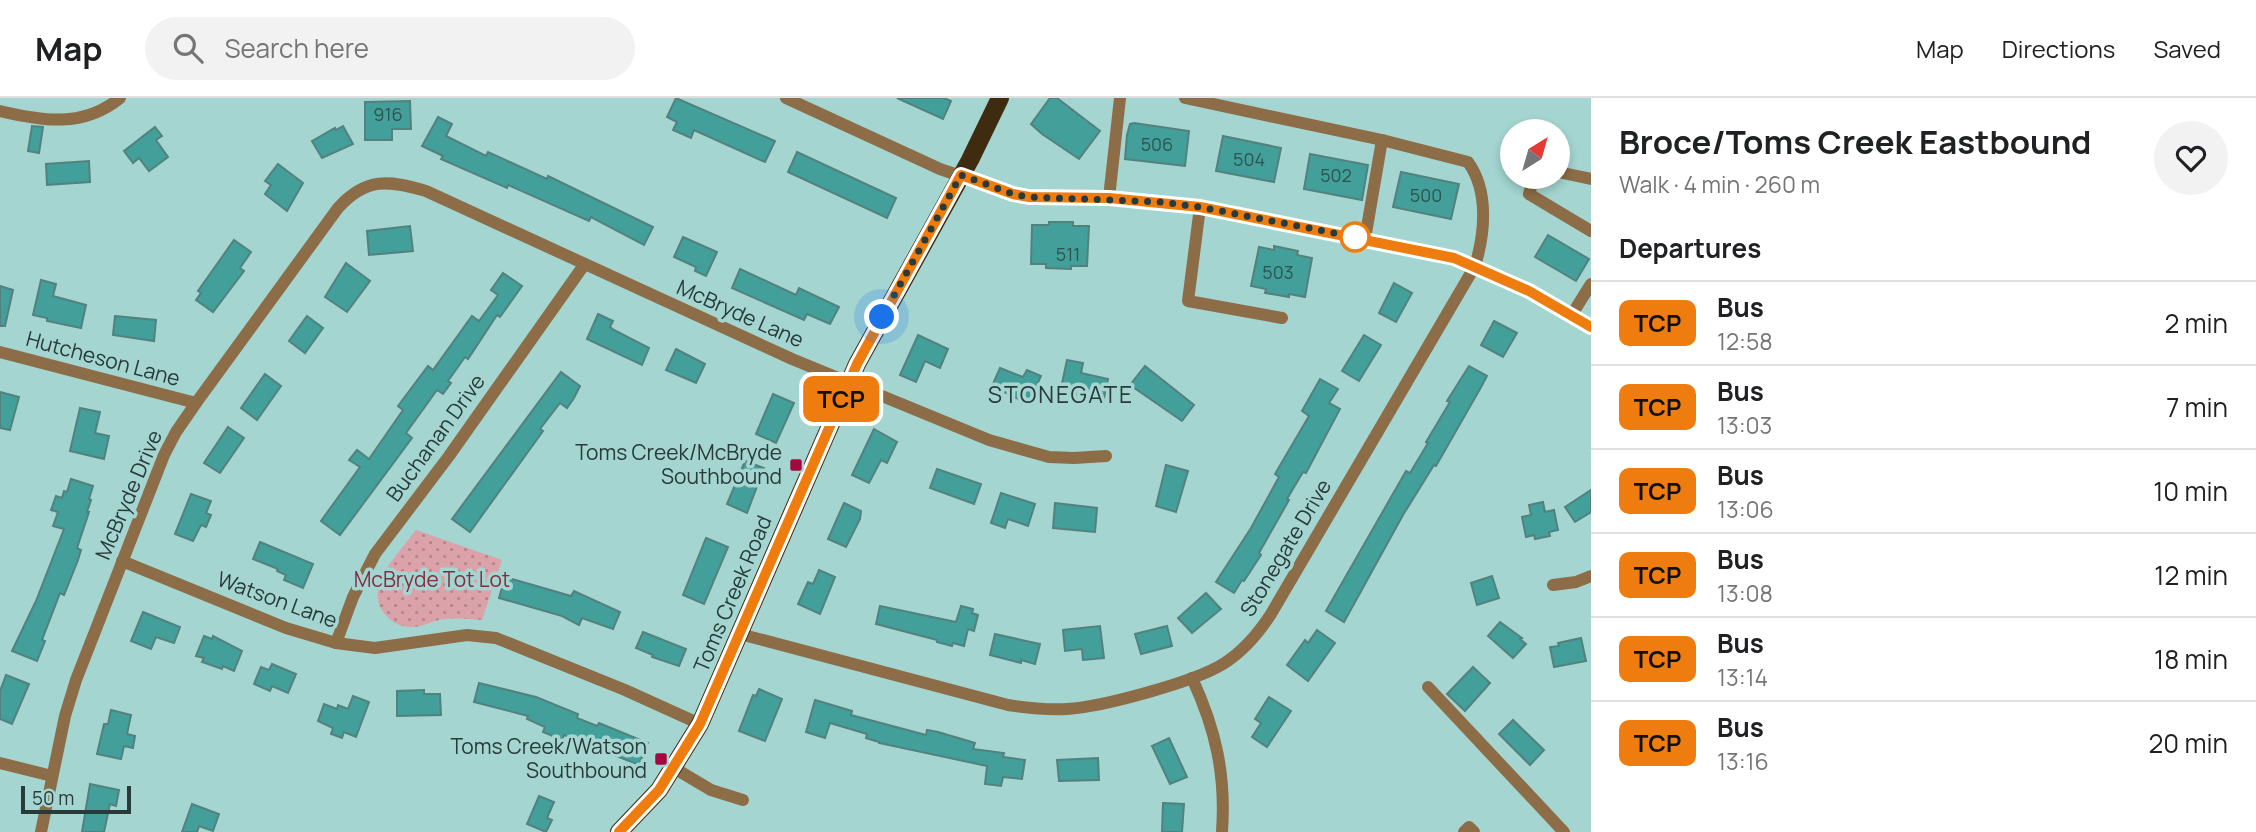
<!DOCTYPE html>
<meta charset="utf-8">
<style>
:root{--surface:#fff;--page:#f2f2f2;--text:#202124;--muted:#757577;--line:#e0e0e0}
body{margin:0;font-family:Manrope,sans-serif;background:var(--page);color:var(--text);height:100vh;display:flex;flex-direction:column;font-size:26px;white-space:nowrap}
*{box-sizing:border-box;margin:0}
p{font-size:23px;color:var(--muted)}
.icon{flex:none;width:38px;height:38px;fill:none;stroke:currentColor;stroke-width:2;stroke-linecap:round;stroke-linejoin:round}
.map{position:relative;flex:1;overflow:hidden}
.details{display:flex;flex-direction:column;background:var(--surface);width:665px}
.details>*{flex:none}
.badge{padding:0 14px;border-radius:10px;font-size:24px;line-height:46px}
.needle{width:46px;rotate:37deg}
.tools{position:absolute;left:1500px;top:21px;display:grid;gap:14px}
.tools a{display:grid;place-items:center;width:70px;height:70px;border-radius:50%;background:var(--surface);box-shadow:0 4px 10px #0003;font-size:35px}
.scale{position:absolute;left:21px;bottom:18px;width:110px;box-sizing:border-box;padding-left:7px;border:4px solid #283b3a;border-top:0;font-size:19px;line-height:24px;white-space:nowrap;color:#283b3a;-webkit-text-stroke:5px #a4d5d1;paint-order:stroke}
.you{position:absolute;width:35px;height:35px;margin:-18px;border:5px solid #fff;border-radius:50%;background:#1a73e8;box-shadow:0 0 0 10px #1a73e833}
.map>.badge{position:absolute;translate:-50% -50%;box-shadow:0 0 0 4px #fff}
h2{padding:0 28px;font-size:26px;line-height:63px}
.round{display:grid;place-items:center;flex:none;width:74px;height:74px;border-radius:37px;background:var(--page)}
.overview{display:flex;align-items:center;justify-content:space-between;height:119px;padding:0 28px}
h1{font-size:33px;font-weight:700;line-height:52px}
ul{padding:0;list-style:none}
li{display:flex;align-items:center;gap:21px;height:84px;padding:0 28px;border-top:2px solid var(--line)}
li div{flex:1}
li b{display:block;font-size:26px}
li em{font-style:normal}
li .badge{min-width:77px;font-weight:700;text-align:center}
header{display:flex;align-items:center;gap:42px;box-sizing:border-box;height:98px;padding:0 35px;background:var(--surface);border-bottom:2px solid var(--line)}
header strong{font-size:33px}
nav{display:flex;gap:38px;margin-inline-start:auto;font-size:24px}
.search{width:490px;height:63px;background:var(--page);display:flex;align-items:center;gap:18px;box-sizing:border-box;padding:0 24px;border-radius:38px;color:var(--muted);font-size:26px}
main{display:flex;flex:1;min-height:0}
.map>svg:first-child{display:block}
.park{fill:url(#park-dots)}
.building{fill:#429f9a;stroke:#53817e;stroke-width:2}
.lines{fill:none;stroke-linecap:round;stroke-linejoin:round}
.minor{stroke:#8c6d47;stroke-width:12}
.major{stroke:#3f2b10;stroke-width:18}
.line-casing{stroke:#fff;stroke-width:16}
.line{stroke:#ee7c0e;stroke-width:10}
.walk{stroke:#283b3a;stroke-width:7;stroke-dasharray:0 12.6}
.stop-dot{fill:#fff;stroke:#ee7c0e;stroke-width:3.5}
.poi-dot{fill:#a3083f;stroke:#a4d5d1;stroke-width:2.5}
.labels{text-anchor:middle;stroke-width:7;stroke-linejoin:round;paint-order:stroke}
.number-label{font-size:18px;fill:#2e5452}
.street-label{font-size:21px;fill:#283b3a;stroke:#a4d5d1}
.poi-label{font-size:21px;fill:#283b3a;stroke:#a4d5d1;text-anchor:end}
.park-label{font-size:21px;fill:#832e40;stroke:#a4d5d1}
.neighbourhood-label{font-size:23px;letter-spacing:2px;fill:#283b3a;stroke:#a4d5d1}
</style>
<header>
<strong>Map</strong>
<div class="search"><svg class="icon" aria-label="search" viewBox="0 0 24 24"><circle cx="10" cy="10" r="6"/><path d="M15 15l6 6"/></svg>Search here</div>
<nav><a>Map</a><a>Directions</a><a>Saved</a></nav>
</header>
<main>
<div class="map">
<svg width="1591" height="734" viewBox="0 0 1591 734">
<defs>
<pattern id="park-dots" width="8" height="8" patternUnits="userSpaceOnUse" patternTransform="scale(1.75)"><rect width="8" height="8" fill="#dca2a9"/><path d="M2 2h.1M6 6h.1" fill="none" stroke="#b2858b" stroke-width="1.8" stroke-linecap="round"/></pattern>
</defs>
<rect width="100%" height="100%" fill="#a4d5d1"/>
<path class="park" d="M416,432l86,30 -20,60c-14,-1 -29,-3 -43,0 -9,2 -17,7 -26,7 -11,1 -22,-5 -28,-13 -23,-27 15,-62 31,-84z"/>
<g class="building">
<path d="M676,0l99,43 -10,21 -71,-32 -3,8 -18,-8 4,-8 -10,-5z"/>
<path d="M897,0h47l7,3 -8,18z"/>
<path d="M1050,0h7l43,33 -21,28 -37,-25 -11,-10z"/>
<path d="M410,3l1,28h-19v11h-27v-38z"/>
<path d="M438,19l14,7 -6,12 40,20 2,-4 59,27 1,-3 105,51 -9,18 -53,-28 -2,4 -81,-36 -1,3 -66,-29 2,-3 -21,-10z"/>
<path d="M1134,25l55,8 -4,35 -60,-7 2,-24 3,-11z"/>
<path d="M32,28l11,1 -4,26 -11,-2z"/>
<path d="M343,28l10,18 -31,14 -10,-17 23,-13 1,2z"/>
<path d="M155,29l7,9 -6,4 12,17 -19,14 -10,-13 -6,5 -9,-12z"/>
<path d="M1223,38l58,12 -7,34 -58,-11z"/>
<path d="M797,54l99,46 -9,20 -99,-46z"/>
<path d="M1310,56l58,11 -6,35 -58,-11z"/>
<path d="M89,63l1,21 -43,3 -1,-21z"/>
<path d="M278,66l25,19 -16,28 -22,-17 6,-9 -6,-4z"/>
<path d="M1401,74l58,12 -8,35 -58,-12z"/>
<path d="M1049,124h24v4h16l-2,40h-16v3l-25,-1v-4h-15l1,-39h17z"/>
<path d="M410,128l3,25 -44,4 -2,-24z"/>
<path d="M1548,137l41,24 -13,22 -41,-24z"/>
<path d="M683,139l34,15 -11,24 -11,-5 1,-4 -22,-10z"/>
<path d="M234,142l17,12 -11,16 4,3 -31,41 -17,-12 5,-7 -3,-2z"/>
<path d="M1274,148l24,5 -1,4 15,3 -7,39 -16,-3v3l-24,-4 1,-4 -15,-3 8,-39 15,3z"/>
<path d="M346,165l24,18 -23,31 -22,-15z"/>
<path d="M740,171l56,26 3,-7 40,19 -9,17 -23,-10 -3,6 -72,-32z"/>
<path d="M503,175l19,13 -22,31 -3,-2 -29,44 -3,-2 -17,24 3,2 -8,11 -6,-4 -31,43 6,5 -72,97 -19,-14 39,-54 -11,-7 8,-10 12,9 34,-49 -5,-4 30,-40 5,4 39,-54 7,5 19,-26 -7,-5z"/>
<path d="M41,182l15,4 -3,12 33,9 -5,23 -34,-7v-3l-14,-3z"/>
<path d="M1394,185l18,10 -16,29 -17,-9z"/>
<path d="M0,188l13,4 -8,36h-5z"/>
<path d="M598,216l15,7 -3,6 4,3 35,18 -7,17 -55,-26z"/>
<path d="M115,218l41,4 -2,21 -41,-6z"/>
<path d="M307,218l16,12 -18,25 -16,-12z"/>
<path d="M1494,223l23,12 -14,24 -22,-12z"/>
<path d="M918,237l30,14 -8,19 -15,-7 -9,21 -16,-7z"/>
<path d="M1364,237l17,10 -22,36 -17,-10z"/>
<path d="M676,251l29,15 -9,19 -30,-13z"/>
<path d="M1067,262l16,3 -2,10 27,6 -4,19 -13,-3 -1,3 -17,-4 1,-3 -13,-3z"/>
<path d="M1145,268l49,39 -12,16 -52,-36z"/>
<path d="M1469,268l18,10 -7,13 -44,77 -2,-1 -31,50 -59,107 -18,-11 80,-140 4,2 18,-30 -2,-1 24,-40 -3,-1z"/>
<path d="M1000,270l23,9 4,-7 14,6 -13,28 -36,-18z"/>
<path d="M561,274l19,14 -6,12 -7,10 -7,-5 -20,26 3,2 -73,101 -18,-13z"/>
<path d="M265,276l16,12 -24,34 -16,-12z"/>
<path d="M1320,281l18,10 -9,14 11,6 -34,64 -3,-1 -16,27 2,1 -30,53 2,2 -17,26 -2,-1 -8,13 -18,-11 35,-54 28,-51 -4,-3 34,-58 -7,-5z"/>
<path d="M0,294l19,5 -9,33 -10,-2z"/>
<path d="M773,296l21,9 -18,40 -20,-9z"/>
<path d="M80,310l20,4 -5,21 14,3 -5,23 -34,-8z"/>
<path d="M228,329l16,11 -24,35 -16,-10z"/>
<path d="M874,331l23,13 -10,21 -6,-3 -12,23 -17,-8z"/>
<path d="M745,363l19,7 -17,45 -20,-9z"/>
<path d="M1166,367l22,6 -12,41 -20,-6z"/>
<path d="M937,371l44,15 -7,20 -44,-16z"/>
<path d="M71,381l22,7 -4,13 2,1 -4,12h2l-12,36 4,2 -3,10 -14,35 -4,-2 -18,47 3,1 -8,20 -25,-10 24,-50 28,-72 -11,-3 5,-14 -7,-2 5,-14 6,2 2,-7 3,1z"/>
<path d="M1591,392v22l-16,10 -10,-15z"/>
<path d="M1001,395l34,11 -7,22 -20,-7 -3,9 -14,-5z"/>
<path d="M191,396l20,7 -5,12 5,2 -5,12 -5,-2 -8,16 -18,-7z"/>
<path d="M1543,404l2,10 9,-2 4,20 -9,2 1,4 -15,3 -1,-4 -8,2 -4,-20 9,-2 -2,-10z"/>
<path d="M844,405l17,8 -1,8 -14,28 -18,-8z"/>
<path d="M1055,405l42,5 -2,24 -42,-4z"/>
<path d="M706,440l22,9 -24,57 -21,-9z"/>
<path d="M260,444l53,22 -10,24 -19,-8 2,-5 -9,-4 1,-2 -25,-10z"/>
<path d="M819,472l16,7 -15,37 -22,-10 10,-22 5,2z"/>
<path d="M1492,478l7,22 -22,7 -6,-22z"/>
<path d="M505,479l66,19 3,-5 46,21 -7,17 -31,-11 -3,7 -17,-9 -63,-18z"/>
<path d="M1206,495l15,16 -29,24 -14,-15z"/>
<path d="M880,508l76,16 5,-16 12,3 -1,4 6,2 -4,16 -6,-2 -4,17 -11,-3 -1,3 -15,-4v-2l-61,-16z"/>
<path d="M143,514l37,15 -6,16 -18,-6 -5,12 -20,-8z"/>
<path d="M1500,524l22,16 -2,1 6,5 -13,14 -25,-22z"/>
<path d="M1100,528l4,32 -21,2 -1,-11 -17,2 -2,-21z"/>
<path d="M1167,528l5,20 -31,8 -6,-20z"/>
<path d="M1317,532l18,13 -27,38 -21,-16 18,-25 3,3z"/>
<path d="M643,534l43,17 -7,17 -27,-9 1,-2 -17,-7z"/>
<path d="M995,536l45,10 -5,20 -14,-4v3l-31,-8z"/>
<path d="M204,538l8,3 1,-3 29,15 -8,20 -11,-5 -1,3 -20,-7 2,-4 -8,-2z"/>
<path d="M1581,540l5,23 -32,6 -4,-20 9,-1 -1,-3z"/>
<path d="M272,566l24,10 -8,19 -16,-7 -2,5 -16,-7 7,-17 8,3z"/>
<path d="M1473,569l17,16 -25,28 -18,-17z"/>
<path d="M6,577l23,9 -17,40 -12,-5v-28z"/>
<path d="M479,585l57,14 42,17 -1,4 20,8 2,-3 49,20 -9,22 -75,-30 -2,5 -19,-8 2,-5 -18,-8 1,-3 -54,-14z"/>
<path d="M759,591l23,10 -17,42 -26,-10 14,-36 3,1z"/>
<path d="M424,592v4h16l1,21 -44,1v-25z"/>
<path d="M353,598l16,6 -13,35 -12,-5 -2,6 -11,-4 2,-6 -15,-7 6,-17 13,5 1,-4 10,4z"/>
<path d="M1269,599l22,14 -24,36 -15,-10 9,-14 -6,-4z"/>
<path d="M815,602l37,11 -1,4 75,20 1,-5 11,2 37,11 -2,6 31,4 -1,4 22,3 -3,19 -19,-2 -2,9 -16,-2 2,-18 -108,-23v-1l-13,-4 1,-4 -37,-11 -5,15 -19,-6z"/>
<path d="M111,612l20,5 -4,19 8,2 -2,12 -9,-2 -3,13 -24,-5 7,-30h4z"/>
<path d="M1513,622l31,30 -14,15 -31,-31z"/>
<path d="M1169,640l18,39 -17,7 -18,-38z"/>
<path d="M1098,660l1,22 -40,1 -2,-21z"/>
<path d="M90,686l29,6 -3,16 -6,-2 -6,28h-22z"/>
<path d="M539,698l15,6 -7,16 5,2 -6,12 -19,-8z"/>
<path d="M1163,705l21,1 -2,28h-20z"/>
<path d="M192,706l27,10 -6,17 -14,-5 -2,6h-15z"/>
</g>
<g class="lines">
<g class="minor">
<path d="M786,0l154,71 73,25 16,2 80,2 91,9 230,45 45,14 33,15 83,46"/>
<path d="M0,13c43,10 83,17 120,-13"/>
<path d="M1558,74l33,7"/>
<path d="M1534,79l-5,17 62,37"/>
<path d="M1109,100l11,-100"/>
<path d="M1200,109l-12,94 94,17"/>
<path d="M1365,141l17,-99"/>
<path d="M1571,218l20,-32"/>
<path d="M0,254l196,51"/>
<path d="M122,463l164,67 50,15 39,5 92,-13 29,3 129,52 75,34"/>
<path d="M1553,487l23,-3 15,-6"/>
<path d="M740,536l268,71c19,3 39,5 59,4 35,-2 127,-27 156,-45 21,-13 35,-30 48,-50l204,-348c10,-33 14,-75 -7,-104l-86,-22 -197,-42"/>
<path d="M336,545l17,-46 22,-43 74,-98 135,-191"/>
<path d="M1192,580c24,52 34,97 30,154"/>
<path d="M1428,589l136,145"/>
<path d="M0,665l52,13"/>
<path d="M674,670l37,22 32,10"/>
<path d="M41,734l24,-116 11,-36 88,-225 12,-23 20,-29 142,-195c28,-31 51,-28 88,-17l366,168 197,81 60,17 25,1 32,-2"/>
<path d="M1464,734l5,-5 5,5"/>
</g>
<path class="major" d="M619,734l40,-42 41,-66 157,-360 113,-204 30,-62"/>
</g>
<g class="lines">
<defs>
<path id="line" d="M619,734l40,-42 41,-66 157,-360 104,-189 52,19 16,3 80,1 91,9 254,51 75,33 62,36"/>
</defs>
<use href="#line" class="line-casing"/>
<use href="#line" class="line"/>
<path class="walk" d="M882,219l79,-142 52,19 16,3 131,5 40,5 155,30"/>
</g>
<circle class="stop-dot" cx="1355" cy="139" r="14"/>
<g class="poi-dot">
<rect x="789" y="360" width="14" height="14" rx="3.5"/>
<rect x="654" y="654" width="14" height="14" rx="3.5"/>
</g>
<g class="labels">
<g class="number-label">
<text x="388" y="23">916</text>
<text x="1157" y="53">506</text>
<text x="1249" y="68">504</text>
<text x="1336" y="84">502</text>
<text x="1426" y="104">500</text>
<text x="1068" y="163">511</text>
<text x="1278" y="181">503</text>
</g>
<g class="street-label">
<text transform="translate(740 216) rotate(24)" y="7">McBryde Lane</text>
<text transform="translate(103 261) rotate(15)" y="7">Hutcheson Lane</text>
<text transform="translate(436 340) rotate(-54)" y="7">Buchanan Drive</text>
<text transform="translate(129 397) rotate(-67)" y="7">McBryde Drive</text>
<text transform="translate(1286 450) rotate(-59)" y="7">Stonegate Drive</text>
<text transform="translate(733 496) rotate(-67)" y="7">Toms Creek Road</text>
<text transform="translate(277 502) rotate(20)" y="7">Watson Lane</text>
</g>
<g class="poi-label">
<text x="782" y="362">Toms Creek/McBryde<tspan x="782" dy="24">Southbound</tspan></text>
<text x="647" y="656">Toms Creek/Watson<tspan x="647" dy="24">Southbound</tspan></text>
</g>
<g class="park-label">
<text x="432" y="489">McBryde Tot Lot</text>
</g>
<g class="neighbourhood-label">
<text x="1061" y="305">STONEGATE</text>
</g>
</g>
</svg>
<div class="tools">
<a><svg class="needle" viewBox="-14 -14 28 28"><path d="M0-13l5 13h-10z" fill="#e53935"/><path d="M0 13l5-13h-10z" fill="#757577"/></svg></a>
</div>
<div class="scale">50 m</div>
<div class="you" style="left:882px;top:219px"></div>
<b class="badge" style="left:841px;top:301px;background:#ee7c0e;color:#111">TCP</b>
</div>
<section class="details">
<div class="overview"><div><h1>Broce/Toms Creek Eastbound</h1><p>Walk · 4 min · 260 m</p></div><a class="round"><svg class="icon" aria-label="heart" viewBox="0 0 24 24"><path d="M12 20l-8-8c-3-5 5-10 8-4 3-6 11-1 8 4z"/></svg></a></div>
<h2>Departures</h2>
<ul>
<li><span class="badge" style="background:#ee7c0e;color:#111">TCP</span><div><b>Bus</b><p>12:58</p></div><em>2 min</em></li>
<li><span class="badge" style="background:#ee7c0e;color:#111">TCP</span><div><b>Bus</b><p>13:03</p></div><em>7 min</em></li>
<li><span class="badge" style="background:#ee7c0e;color:#111">TCP</span><div><b>Bus</b><p>13:06</p></div><em>10 min</em></li>
<li><span class="badge" style="background:#ee7c0e;color:#111">TCP</span><div><b>Bus</b><p>13:08</p></div><em>12 min</em></li>
<li><span class="badge" style="background:#ee7c0e;color:#111">TCP</span><div><b>Bus</b><p>13:14</p></div><em>18 min</em></li>
<li><span class="badge" style="background:#ee7c0e;color:#111">TCP</span><div><b>Bus</b><p>13:16</p></div><em>20 min</em></li>
</ul>
</section>
</main>
